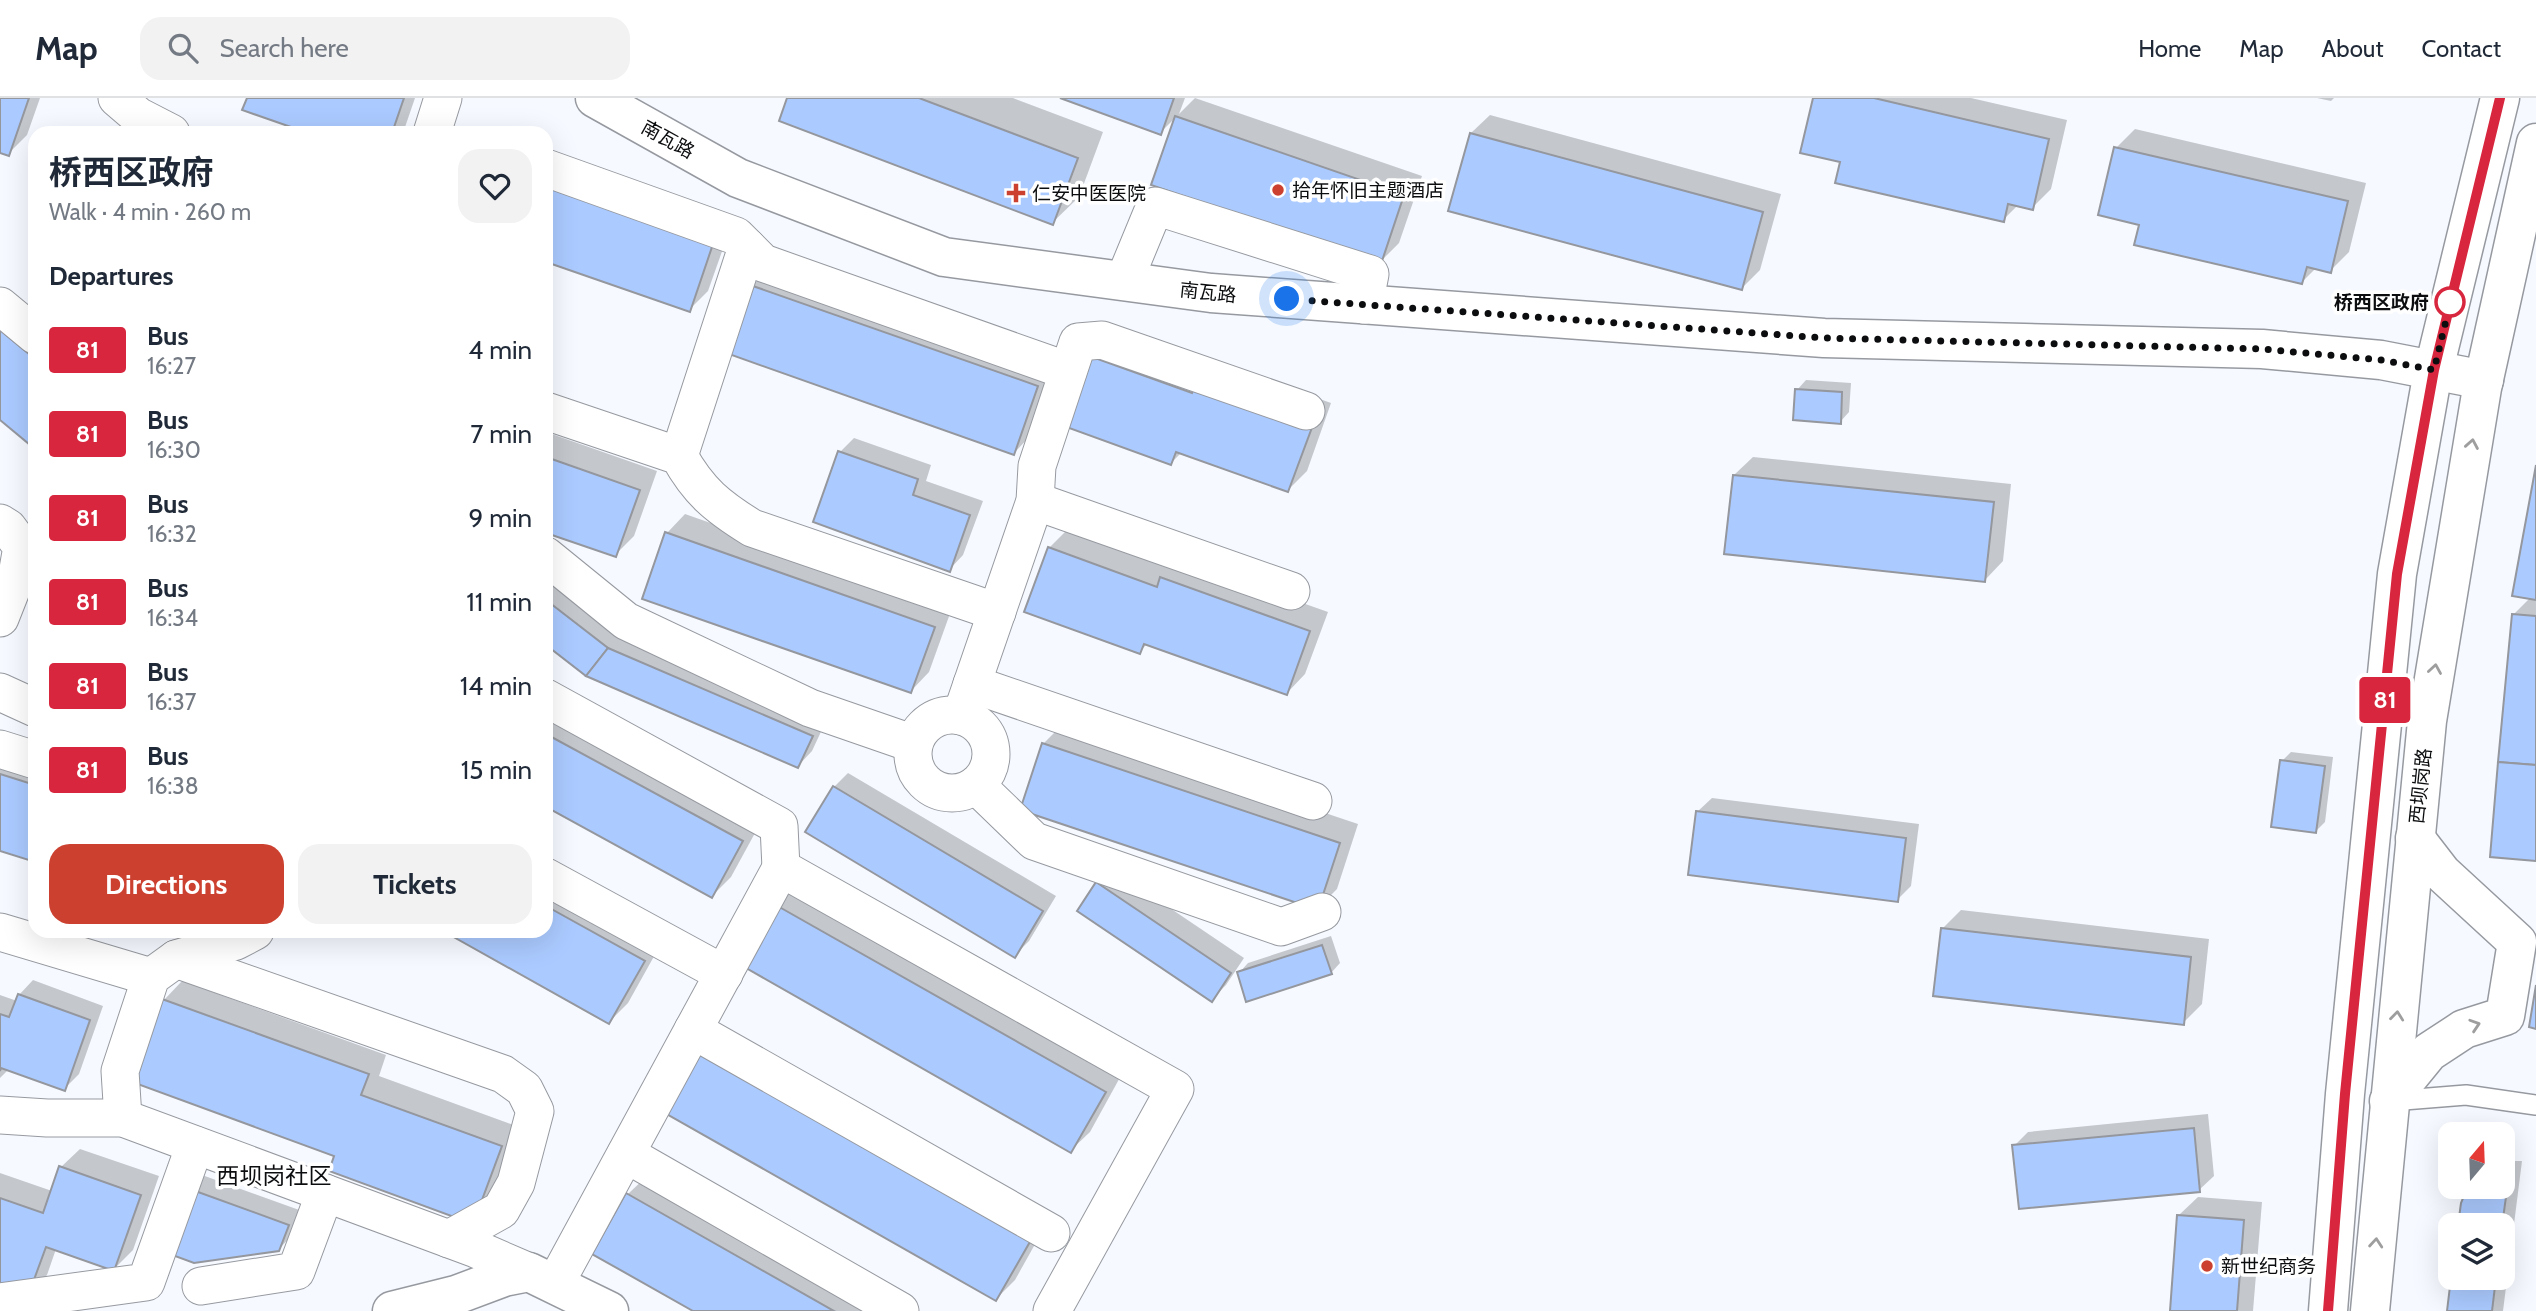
<!DOCTYPE html>
<meta charset="utf-8">
<style>
:root{--surface:#fff;--page:#f2f2f3;--text:#1f2937;--muted:#747a83;--line:#e0e1e3;--accent:#cc4030}
body{margin:0;font-family:Cabin,"Noto Sans SC",sans-serif;background:var(--page);color:var(--text);height:100vh;display:flex;flex-direction:column;font-size:26px;white-space:nowrap}
*{box-sizing:border-box;margin:0}
p{font-size:23px;color:var(--muted)}
.icon{flex:none;width:38px;height:38px;fill:none;stroke:currentColor;stroke-width:2;stroke-linecap:round;stroke-linejoin:round}
.map{position:relative;flex:1;overflow:hidden}
.sheet{position:absolute;left:28px;top:28px;width:525px;height:812px;display:flex;flex-direction:column;background:var(--surface);border-radius:21px;box-shadow:0 7px 28px #0002}
.sheet>*{flex:none}
.badge{padding:0 14px;border-radius:5px;font-size:24px;line-height:46px}
.needle{width:46px;rotate:19deg}
.buttons{position:absolute;left:2438px;top:1024px;display:grid;gap:14px}
.buttons a{display:grid;place-items:center;width:77px;height:77px;border-radius:14px;background:var(--surface);box-shadow:0 7px 28px #0002;font-size:35px}
.you{position:absolute;width:35px;height:35px;margin:-18px;border:5px solid #fff;border-radius:50%;background:#1a73e8;box-shadow:0 0 0 10px #1a73e833}
.map>.badge{position:absolute;translate:-50% -50%;box-shadow:0 0 0 4px #fff}
h2{padding:0 21px;font-size:26px;line-height:63px}
.round{display:grid;place-items:center;flex:none;width:74px;height:74px;border-radius:21px;background:var(--page)}
.summary{display:flex;align-items:center;justify-content:space-between;height:119px;padding:0 21px}
h1{font-size:33px;font-weight:700;line-height:52px}
.action{display:flex;gap:14px;margin-top:auto;padding:14px 21px}
.action a{flex:1;height:80px;border-radius:21px;background:var(--accent);color:#fff;font-size:28px;font-weight:700;line-height:80px;text-align:center}
.action a+a{background:var(--page);color:var(--text)}
ul{padding:0;list-style:none}
li{display:flex;align-items:center;gap:21px;height:84px;padding:0 21px}
li div{flex:1}
li b{display:block;font-size:26px}
li em{font-style:normal}
li .badge{min-width:77px;font-weight:700;text-align:center}
header{display:flex;align-items:center;gap:42px;box-sizing:border-box;height:98px;padding:0 35px;background:var(--surface);border-bottom:2px solid var(--line)}
header strong{font-size:33px}
nav{display:flex;gap:38px;margin-inline-start:auto;font-size:24px}
.search{width:490px;height:63px;background:var(--page);display:flex;align-items:center;gap:18px;box-sizing:border-box;padding:0 24px;border-radius:21px;color:var(--muted);font-size:26px}
.map>svg:first-child{display:block}
.shadow{fill:#0003}
.building{fill:#abcaff;stroke:#94979d;stroke-width:2}
.lines{fill:none;stroke-linecap:round;stroke-linejoin:round}
.service-casing{stroke:#969aa0;stroke-width:22}
.minor-casing{stroke:#969aa0;stroke-width:39}
.tertiary-casing{stroke:#969aa0;stroke-width:41}
.primary-casing{stroke:#969aa0;stroke-width:41}
.service{stroke:#fff;stroke-width:19}
.minor{stroke:#fff;stroke-width:37}
.tertiary{stroke:#fff;stroke-width:38}
.primary{stroke:#fff;stroke-width:38}
.oneway{stroke:#9e9e9f}
.line-casing{stroke:#fff;stroke-width:16}
.line{stroke:#d7263d;stroke-width:10}
.walk{stroke:#0c0d0f;stroke-width:7;stroke-dasharray:0 12.6}
.poi-dot{fill:#cc4030;stroke:#fff;stroke-width:2.5}
.stop-dot{fill:#fff;stroke:#d7263d;stroke-width:3.5}
.labels{text-anchor:middle;stroke-width:7;stroke-linejoin:round;paint-order:stroke}
.street-label{font-size:19px;fill:#0c0d0f;stroke:#fff}
.poi-label{font-size:19px;fill:#0c0d0f;stroke:#fff;text-anchor:start}
.stop-label{font-size:19px;font-weight:bold;fill:#0c0d0f;stroke:#fff;text-anchor:end}
.quarter-label{font-size:23px;fill:#0c0d0f;stroke:#fff}
</style>
<header>
<strong>Map</strong>
<div class="search"><svg class="icon" aria-label="search" viewBox="0 0 24 24"><circle cx="10" cy="10" r="6"/><path d="M15 15l6 6"/></svg>Search here</div>
<nav><a>Home</a><a>Map</a><a>About</a><a>Contact</a></nav>
</header>
<div class="map">
<svg width="2536" height="1213" viewBox="0 0 2536 1213">
<rect width="100%" height="100%" fill="#f6f9ff"/>
<g class="shadow">
<path d="M0,0h40l-13,37 -19,19 -8,-3z"/>
<path d="M249,0h166l-12,35h-89z"/>
<path d="M789,0h224l90,34 -24,65 -27,26z"/>
<path d="M1065,0h120l-6,16 16,-16 227,78 -23,67 -19,19 -204,-145 -16,16z"/>
<path d="M1814,0h157l96,22 -16,69 -19,19 -14,-3 -15,15 -161,-59z"/>
<path d="M2317,0h17l-3,3z"/>
<path d="M1490,17l291,79 -21,76 -18,18 -271,-155z"/>
<path d="M2135,31l231,54 -17,69 -19,19 -14,-3 -14,14 -161,-59 -25,-75z"/>
<path d="M731,128l-23,65 -19,19 -143,-50z"/>
<path d="M771,169l285,100 -24,67 -18,19 -262,-167z"/>
<path d="M0,198l35,29v121l-35,-28z"/>
<path d="M1086,256l131,8 114,41 -24,68 -19,19 -106,-38 -11,11z"/>
<path d="M1806,282l45,3 -2,29 -9,10 -43,-32z"/>
<path d="M546,334l111,39 -23,65 -19,19 -69,-24z"/>
<path d="M854,340l77,27 -5,16 57,20 -20,54 -14,15 -109,-118z"/>
<path d="M1753,359l258,27 -8,77 -18,19 -251,-105z"/>
<path d="M2536,376v385l-23,-244 17,-17z"/>
<path d="M685,416l267,94 -23,64 -18,19 -244,-158z"/>
<path d="M1068,431l113,31 147,52 -23,62 -18,19 -139,-50 -9,9 -90,-104z"/>
<path d="M546,477l280,146 -14,30 -14,15 -252,-123z"/>
<path d="M546,607l215,117 -30,55 -19,19 -166,-91z"/>
<path d="M1062,627l296,99 -21,65 -19,19 -275,-164z"/>
<path d="M0,652l35,10v100l-35,-11z"/>
<path d="M2291,654l42,5 -8,65 -9,9 -34,-70z"/>
<path d="M848,675l208,123 -27,45 -14,14 -181,-168z"/>
<path d="M1712,700l207,26 -8,62 -14,14 -200,-88z"/>
<path d="M1112,771l132,89 -18,27 -14,14 -114,-116z"/>
<path d="M546,779l116,65 -34,61 -19,19 -162,-91h99z"/>
<path d="M794,788l329,186 -33,60 -19,18 -296,-245z"/>
<path d="M1961,812l248,29 -7,65 -19,19 -241,-94z"/>
<path d="M1331,838l9,27 -9,10h-92l9,-10z"/>
<path d="M33,882l70,26 -24,68 -15,15 -56,-19 -8,8v-83l17,6 2,-6z"/>
<path d="M182,883l204,74 -7,21 140,51 -28,76 -154,-49 -173,-154z"/>
<path d="M667,1014l381,109 -33,59 -19,19z"/>
<path d="M2208,1016l6,62 -15,14 -185,-44 14,-14z"/>
<path d="M80,1051l79,27 -26,74 -19,19 -58,-20 -9,26 -19,19 -28,-10v-111l52,18 9,-24z"/>
<path d="M2502,1063h20l-19,150h-54l4,-33h49v-53h-42l42,-39z"/>
<path d="M202,1077l100,36 -9,23 -14,15 -91,-60z"/>
<path d="M647,1078l238,135h-189l-68,-117z"/>
<path d="M2198,1099l64,5 -9,109h-82l8,-96z"/>
</g>
<g class="building">
<path d="M0,0h29l-20,58 -9,-3z"/>
<path d="M247,0h157l-12,35h-84l-66,-23z"/>
<path d="M787,0h132l159,60 -25,67 -274,-104z"/>
<path d="M1060,0h114l-13,37z"/>
<path d="M1813,0h61l175,41 -16,71 -25,-6 -4,18 -169,-39 5,-21 -40,-9z"/>
<path d="M1175,18l229,79 -23,69 -230,-79z"/>
<path d="M1470,35l293,79 -21,78 -294,-79z"/>
<path d="M2114,49l234,54 -17,72 -24,-6 -5,17 -168,-39 5,-20 -41,-10z"/>
<path d="M546,88l167,58 -23,68 -144,-50z"/>
<path d="M750,187l288,101 -24,69 -288,-102z"/>
<path d="M0,232l35,29v90l-35,-29z"/>
<path d="M1084,256l108,39 5,-13 117,42 -26,70 -112,-40 -5,13 -113,-41z"/>
<path d="M1795,291l47,3 -1,32 -48,-4z"/>
<path d="M838,353l80,28 -5,16 57,20 -20,57 -137,-50z"/>
<path d="M546,359l94,33 -24,67 -70,-24z"/>
<path d="M2536,367v135l-24,-4z"/>
<path d="M1733,377l261,27 -9,80 -261,-28z"/>
<path d="M665,434l270,95 -24,66 -269,-94z"/>
<path d="M1048,449l109,40 3,-10 150,54 -23,64 -143,-51 -4,10 -116,-42z"/>
<path d="M546,502l62,48 -22,28 -40,-31z"/>
<path d="M2512,516l24,2v149l-38,-3z"/>
<path d="M608,550l205,88 -15,32 -212,-92z"/>
<path d="M546,636l197,107 -31,57 -166,-91z"/>
<path d="M1042,645l298,100 -22,67 -298,-100z"/>
<path d="M2280,662l45,6 -9,67 -45,-6z"/>
<path d="M2498,664l38,3v96l-46,-4z"/>
<path d="M0,676l35,11v77l-35,-11z"/>
<path d="M833,688l210,125 -28,47 -210,-126z"/>
<path d="M1696,713l210,27 -8,64 -210,-27z"/>
<path d="M1096,784l135,91 -19,29 -135,-91z"/>
<path d="M774,806l332,188 -35,61 -332,-189z"/>
<path d="M546,808l99,55 -36,63 -166,-93h103z"/>
<path d="M1941,830l250,29 -7,68 -251,-29z"/>
<path d="M1322,847l10,29 -86,28 -9,-30z"/>
<path d="M2536,887v44l-7,-2z"/>
<path d="M18,896l72,26 -25,71 -64,-23 -1,3v-57l9,3z"/>
<path d="M162,901l207,75 -8,21 141,51 -29,78 -144,-53 5,-15 -202,-74z"/>
<path d="M699,954l332,188 -35,61 -331,-188z"/>
<path d="M2194,1030l6,64 -181,17 -7,-64z"/>
<path d="M59,1068l82,29 -27,76 -68,-24 -18,49 -28,-10v-88l43,15z"/>
<path d="M2502,1077h7l-7,51 -44,-1 3,-22 7,-17h34z"/>
<path d="M187,1090l102,37 -10,26 -85,12 -30,-11z"/>
<path d="M626,1095l208,118h-141l-101,-57z"/>
<path d="M2177,1117l67,5 -7,91h-67z"/>
<path d="M2451,1180h45l-4,33h-45z"/>
</g>
<g class="lines">
<defs>
<path id="service" d="M2391,1003l75,-6 70,10"/>
<g id="minor">
<path d="M117,0l21,18 33,17"/>
<path d="M432,35l11,-35"/>
<path d="M546,70l190,68 27,27 305,108"/>
<path d="M1124,183l31,-75 215,68 -6,31"/>
<path d="M0,208l35,29"/>
<path d="M546,313l133,45c20,36 39,51 73,72l245,84"/>
<path d="M679,358l68,-209"/>
<path d="M1035,403l256,90"/>
<path d="M0,425l8,5 14,19 -5,28 -17,43"/>
<path d="M546,458l80,65 184,87 104,36"/>
<path d="M972,586l341,117"/>
<path d="M0,594l35,16"/>
<path d="M546,600l233,128 2,42"/>
<circle cx="952" cy="656" r="39"/>
<path d="M961,618l74,-215 2,-35 41,-124 24,-2 204,71"/>
<path d="M0,651l35,11"/>
<path d="M976,687l58,56 247,86 41,-15"/>
<path d="M546,779l178,97"/>
<path d="M0,834l151,45"/>
<path d="M176,861l327,115 21,15 11,22 -19,72 -15,27 -52,29"/>
<path d="M693,932l358,203"/>
<path d="M0,1017l47,3h76l353,131 53,23"/>
<path d="M123,1020l-3,-47 31,-94 25,-18 60,-18 19,-10"/>
<path d="M626,1056l274,157"/>
<path d="M555,1186l226,-416 394,221 -123,222"/>
<path d="M201,1188l95,-15 29,-78"/>
<path d="M0,1204l146,-20 49,-137"/>
</g>
<g id="tertiary">
<path d="M595,0l143,80 206,79 267,36 613,45 438,11 119,11 103,20"/>
<path d="M2389,1003l40,-49 35,-23 41,-13 12,-74 -75,-69 -27,-35"/>
<path d="M392,1213l64,-16 48,-18 25,-5 80,39"/>
</g>
<g id="primary">
<path d="M2328,1213l17,-217 52,-520 35,-197 68,-279"/>
<path d="M2370,1213l57,-590 55,-333 54,-245"/>
</g>
</defs>
<use href="#service" class="service-casing"/>
<use href="#minor" class="minor-casing"/>
<use href="#tertiary" class="tertiary-casing"/>
<use href="#primary" class="primary-casing"/>
<use href="#service" class="service"/>
<use href="#minor" class="minor"/>
<use href="#tertiary" class="tertiary"/>
<use href="#primary" class="primary"/>
</g>
<defs><path id="oneway-chevron" d="M-2-3.5L2.5 0L-2 3.5" fill="none" stroke-width="1.6" stroke-linecap="round" stroke-linejoin="round" transform="scale(1.75)"/></defs>
<g class="oneway">
<use href="#oneway-chevron" transform="translate(2472 346) rotate(-80)"/>
<use href="#oneway-chevron" transform="translate(2435 571) rotate(-81)"/>
<use href="#oneway-chevron" transform="translate(2397 918) rotate(-84)"/>
<use href="#oneway-chevron" transform="translate(2475 927) rotate(-18)"/>
<use href="#oneway-chevron" transform="translate(2376 1145) rotate(-85)"/>
</g>
<g class="lines">
<defs>
<path id="line" d="M2328,1213l17,-217 52,-520 37,-204 66,-272"/>
</defs>
<use href="#line" class="line-casing"/>
<use href="#line" class="line"/>
<path class="walk" d="M1287,201l537,39 438,11 119,11 53,10 18,-74 -2,6"/>
</g>
<g class="poi-dot">
<circle cx="1278" cy="92" r="7"/>
<path d="M1012.5 84.5h7v7h7v7h-7v7h-7v-7h-7v-7h7z"/>
<circle cx="2207" cy="1168" r="7"/>
</g>
<circle class="stop-dot" cx="2450" cy="204" r="14"/>
<g class="labels">
<g class="street-label">
<text transform="translate(668 41) rotate(29)" y="7">南瓦路</text>
<text transform="translate(1208 194) rotate(6)" y="7">南瓦路</text>
<text transform="translate(2420 688) rotate(-84)" y="7">西坝岗路</text>
</g>
<g class="poi-label">
<text x="1292" y="99">拾年怀旧主题酒店</text>
<text x="1032" y="102">仁安中医医院</text>
<text x="2221" y="1175">新世纪商务</text>
</g>
<g class="stop-label">
<text x="2429" y="211">桥西区政府</text>
</g>
<g class="quarter-label">
<text x="274" y="1086">西坝岗社区</text>
</g>
</g>
</svg>
<div class="buttons">
<a><svg class="needle" viewBox="-14 -14 28 28"><path d="M0-13l5 13h-10z" fill="#e53935"/><path d="M0 13l5-13h-10z" fill="#747a83"/></svg></a>
<a><svg class="icon" aria-label="layers" viewBox="0 0 24 24"><path d="M12 4l9 5-9 5-9-5zM3 14l9 5 9-5"/></svg></a>
</div>
<div class="you" style="left:1287px;top:201px"></div>
<b class="badge" style="left:2385px;top:602px;background:#d7263d;color:#fff">81</b>
<section class="sheet">
<div class="summary"><div><h1>桥西区政府</h1><p>Walk · 4 min · 260 m</p></div><a class="round"><svg class="icon" aria-label="heart" viewBox="0 0 24 24"><path d="M12 20l-8-8c-3-5 5-10 8-4 3-6 11-1 8 4z"/></svg></a></div>
<h2>Departures</h2>
<ul>
<li><span class="badge" style="background:#d7263d;color:#fff">81</span><div><b>Bus</b><p>16:27</p></div><em>4 min</em></li>
<li><span class="badge" style="background:#d7263d;color:#fff">81</span><div><b>Bus</b><p>16:30</p></div><em>7 min</em></li>
<li><span class="badge" style="background:#d7263d;color:#fff">81</span><div><b>Bus</b><p>16:32</p></div><em>9 min</em></li>
<li><span class="badge" style="background:#d7263d;color:#fff">81</span><div><b>Bus</b><p>16:34</p></div><em>11 min</em></li>
<li><span class="badge" style="background:#d7263d;color:#fff">81</span><div><b>Bus</b><p>16:37</p></div><em>14 min</em></li>
<li><span class="badge" style="background:#d7263d;color:#fff">81</span><div><b>Bus</b><p>16:38</p></div><em>15 min</em></li>
</ul>
<div class="action"><a>Directions</a><a>Tickets</a></div>
</section>
</div>
